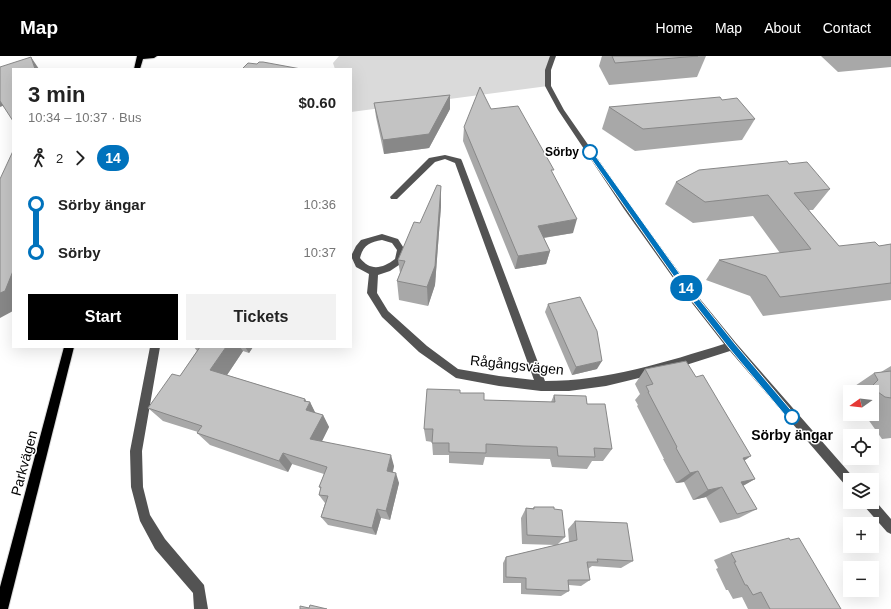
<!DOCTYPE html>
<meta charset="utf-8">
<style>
:root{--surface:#fff;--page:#f2f2f2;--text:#222;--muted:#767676;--accent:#000}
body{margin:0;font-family:Arial,sans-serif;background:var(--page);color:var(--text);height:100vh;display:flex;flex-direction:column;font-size:15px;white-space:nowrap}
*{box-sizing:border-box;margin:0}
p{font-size:13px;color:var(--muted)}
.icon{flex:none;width:22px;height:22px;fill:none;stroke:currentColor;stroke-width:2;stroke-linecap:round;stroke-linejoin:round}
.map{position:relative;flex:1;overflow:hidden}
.drawer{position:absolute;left:12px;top:12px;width:340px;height:280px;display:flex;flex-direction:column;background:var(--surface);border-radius:0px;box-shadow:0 4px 16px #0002}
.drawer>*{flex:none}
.badge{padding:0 8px;border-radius:13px;font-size:14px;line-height:26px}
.needle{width:26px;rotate:256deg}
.tools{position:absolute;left:843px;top:329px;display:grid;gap:8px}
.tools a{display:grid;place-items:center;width:36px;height:36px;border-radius:0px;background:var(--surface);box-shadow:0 4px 16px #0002;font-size:20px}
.map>.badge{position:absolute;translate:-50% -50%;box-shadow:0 0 0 2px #fff}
.legs{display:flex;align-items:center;gap:6px;height:44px;padding:0 16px;font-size:13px}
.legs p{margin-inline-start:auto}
.headline{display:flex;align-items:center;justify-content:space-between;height:68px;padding:0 16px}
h1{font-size:22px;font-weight:800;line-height:30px}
.cta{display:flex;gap:8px;margin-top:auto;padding:8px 16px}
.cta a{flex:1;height:46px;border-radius:0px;background:var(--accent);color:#fff;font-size:16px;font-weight:800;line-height:46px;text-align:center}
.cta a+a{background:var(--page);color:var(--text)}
ul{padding:0 16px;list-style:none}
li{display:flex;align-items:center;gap:14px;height:48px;font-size:15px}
li i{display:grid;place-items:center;width:6px;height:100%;margin:0 5px;background:currentColor}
li i::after{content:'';width:10px;height:10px;margin:-5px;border:3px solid;border-radius:50%;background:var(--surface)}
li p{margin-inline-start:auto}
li:first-child i{background:linear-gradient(#0000 50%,currentColor 0)}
li:last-child i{background:linear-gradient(currentColor 50%,#0000 0)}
header{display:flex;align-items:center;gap:24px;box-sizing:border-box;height:56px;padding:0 20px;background:var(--accent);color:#fff}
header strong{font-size:19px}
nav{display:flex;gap:22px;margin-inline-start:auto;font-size:14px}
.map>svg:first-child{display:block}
.green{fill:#dadada}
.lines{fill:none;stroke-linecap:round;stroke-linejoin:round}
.major-casing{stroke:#dbdbdb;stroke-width:2}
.minor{fill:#535353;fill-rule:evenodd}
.major{fill:#000;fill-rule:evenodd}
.wall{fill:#a8a8a8}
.shaded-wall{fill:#888}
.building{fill:#c3c3c3;stroke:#888}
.line-1{fill:#0072bc;stroke:#fff}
.stop-1-dot{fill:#fff;stroke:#0072bc;stroke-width:2}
.labels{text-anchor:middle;stroke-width:3;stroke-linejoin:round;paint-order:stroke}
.far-stop-label{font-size:12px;font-weight:bold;fill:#000;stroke:#fff;text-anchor:end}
.street-label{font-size:14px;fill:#000;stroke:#fff}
.stop-label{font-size:14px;font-weight:bold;fill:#000;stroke:#fff}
</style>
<header>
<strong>Map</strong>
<nav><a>Home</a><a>Map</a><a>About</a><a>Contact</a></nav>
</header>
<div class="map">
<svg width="891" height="553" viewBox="0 0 891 553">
<rect width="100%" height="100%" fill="#fff"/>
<path class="green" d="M339,0h214l-5,30 -197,26v-43h-16l-2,-6z"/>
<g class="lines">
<defs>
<g id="major">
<path d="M137,0h20l-3,2 -11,1 -3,10h-6z"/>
<path d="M64,291h10l-66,262h-8v-22z"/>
</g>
</defs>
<use href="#major" class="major-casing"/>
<g class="minor">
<path d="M550,0h6l-5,14v16l13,24 66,95 57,78 49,60 118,135 1,2h-5v8l-4,-2 -116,-135 -66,21 -58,14 -37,5h-28l-42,-5 -43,-8 -37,-26 -37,-35 -15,-24 2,-19 -13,-7 -5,-11 5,-10 5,-6 21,-6 16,5 7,11 -3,13 -12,8 -12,4 -1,18 11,18 39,35 31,23 41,7 35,4 -79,-217 -10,-4 -10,3 -38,37h-6l-1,-2 39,-39 16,-3 16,4 1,2 83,220c62,0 121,-19 179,-37l-43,-55 -57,-80 -66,-99 -13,-24v-16zM382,184l10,3 5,7 -2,9c-13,10 -25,12 -35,-1 3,-13 10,-16 22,-18z"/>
<path d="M150,291h10l-18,104 1,36 7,28 15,24 39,46 4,24h-14l-1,-16 -38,-44 -15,-28 -9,-34 -1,-36z"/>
<path d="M872,441l19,22v15l-4,-2 -23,-26 -2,-4h10z"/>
</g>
<use href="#major" class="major"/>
</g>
<g class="wall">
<path d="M602,0h104l-9,21 -88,8 -10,-19z"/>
<path d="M821,0h70v11l-53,5z"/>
<path d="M450,39v14l-21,39 -45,6 -8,-37 -2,-14z"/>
<path d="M722,44l33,19 -13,21 -107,11 -33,-22 7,-22z"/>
<path d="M491,53l62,65 20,59 -29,5 6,13 -4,13 -31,5 -52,-128 1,-14z"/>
<path d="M789,108l41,25 -17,21h-4l30,36h40l12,-2v56l-128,16 -13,-20 -44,-16 13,-20 61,-7 -27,-37 -60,7 -28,-19 11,-22z"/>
<path d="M441,150l-6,79 -7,21 -29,-6 -2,-19 3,-8 -2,-13 22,-37z"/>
<path d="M548,248l49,65 -25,6 -27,-63z"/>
<path d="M194,291h59l-4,6 -6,-2 -16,24 78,24 1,2 4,1 5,11 8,2 6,12 -7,14 72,25 -1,6 6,11 -9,37 -9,-2 -5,17 -48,-10 -7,-8 4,-14 -6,-8 2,-6 -2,-2 5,-13 -32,-10 -4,8 -78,-27 -13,-12 1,-1 -35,-11 -15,-13 32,-32 17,-25z"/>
<path d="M891,310v72l-9,1 -17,-24 -4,-1h11v-22h-22l-1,-2 25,-17 7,-1z"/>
<path d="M645,313l99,91 11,19 -12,7 14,23 -18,9 -19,5 -14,-26 -13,3 -9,-18 -8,1 -13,-24h1l-27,-53 1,-1 -3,-5 5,-6 -5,-10z"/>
<path d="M460,337l24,7 67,2 3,-7 33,9 25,45 -9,12h-11l-5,8 -35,-2 -2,-8 -32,-1 -33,-1 -2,8 -34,-2v-8h-16l-1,-13 -6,-1 -2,-12z"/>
<path d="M850,343v8l-5,-3z"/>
<path d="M534,451l20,2 11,28 -8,8 12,-3 -1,-13 7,-8 58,40 -12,7 -29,-2 -4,3 2,11 -9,6 -12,-1v6l-8,5 -40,-2v-11h-18v-20l3,-6 50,-12 -34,-1 -1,-26 5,-10h7z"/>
<path d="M731,497l110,56h-93l-6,-12 -9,2 -5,-9h-2l-10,-21 2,-1 -4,-8z"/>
</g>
<g class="shaded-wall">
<path d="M31,1l8,12h-4z"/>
<path d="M450,39v14l-21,39 -45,6 -1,-14z"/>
<path d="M0,43l5,6 -5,2z"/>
<path d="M441,130v20l-6,79 -7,21 -1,-19z"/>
<path d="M577,163l-4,14 -38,6 3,-13z"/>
<path d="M550,195l-4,13 -31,5 3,-13z"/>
<path d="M13,215v40l-13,7v-25z"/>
<path d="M226,291h14l3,4 -22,33 -11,-14z"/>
<path d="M245,291h8l-4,6z"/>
<path d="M602,305l-5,8 -25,6 4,-8z"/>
<path d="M305,343l3,7 2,-4 7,14 -11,-6 -2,-9z"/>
<path d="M323,359l6,12 -12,24 -7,-12z"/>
<path d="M283,397l9,11 -4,8 -9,-11z"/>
<path d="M391,399l3,11 -4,16 -3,-11z"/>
<path d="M751,400l-17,12 9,-10z"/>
<path d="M698,415l-14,11 -8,1 14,-10z"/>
<path d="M396,417l3,10 -9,37 -4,-9z"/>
<path d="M755,423l-18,10 -13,3 17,-10z"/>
<path d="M722,431l-16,10 -13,3 15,-10z"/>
<path d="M377,453l4,9 -5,17 -4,-7z"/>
</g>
<g class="building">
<path d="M612,0h86l-83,7z"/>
<path d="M31,1l4,12h-22v52l-13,-20v-34z"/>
<path d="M259,6h4l38,7h-59l6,-6 9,1z"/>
<path d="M480,31l11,22 27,-3 36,64h-3l26,49 -39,7 12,25 -32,5 -54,-129z"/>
<path d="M450,39l-21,39 -46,6 -9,-37z"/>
<path d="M720,41l2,3 15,-2 18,21 -112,10 -34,-22z"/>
<path d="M13,95v120l-8,20 -5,2v-114z"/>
<path d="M787,105l2,3 18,-2 23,27 -36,4 45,53 36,-4 4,4 12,-2v39l-111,14 -14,-21 -47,-16 92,-11 -43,-54 -63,7 -29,-20 23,-12z"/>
<path d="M437,129l4,1 -6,80 -8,21 -30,-6 8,-20 -7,-1 16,-38 6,1z"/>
<path d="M580,241l17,34 5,30 -26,6 -28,-63z"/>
<path d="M200,291h26l-16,23 95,29 -1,2 6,1 -4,8 17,5 -13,24 81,16 -4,16 9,2 -10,38 -9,-2 -5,19 -51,-11 7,-21 -9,-1 2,-8h-2l8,-20 -44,-14 -4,8 -82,-28 5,-7 -54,-18 24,-34 8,2z"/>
<path d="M686,305l10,16 7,-2 48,81 -8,2 12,21 -14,3 16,27 -20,5 -15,-27 -14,3 -10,-19 -8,2 -14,-25 1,-1 -29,-55h1l-3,-6 7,-2 -8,-15z"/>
<path d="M891,315v27l-6,-1 -14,-10 7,-7 -4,-7z"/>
<path d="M427,333l33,1v3h24v7l71,2 -1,-7 32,1 1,8h18l7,45 -18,-1 1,9 -37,-1 -1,-9 -34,-1 -37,-2v9l-37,-1v-9h-17l1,-14h-9z"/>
<path d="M534,451h20v2l8,1 3,27 -38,-2 -1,-27 8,1z"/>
<path d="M575,465l52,2 6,38 -36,-2 1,3h-11l3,18h-22l1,11 -43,-2v-11l-20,-1v-20l71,-17z"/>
<path d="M789,482l1,2 9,-2 42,71h-71l-9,-17 -8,3 -6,-10h-2l-11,-23h2l-5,-9z"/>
<path d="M310,549l17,4h-27v-3l9,2z"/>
</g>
<path class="line-1" d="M587,95h5l95,133 48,60 60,71 2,2 -2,3h-6l-60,-72 -47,-60 -95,-135z"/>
<g class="stop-1-dot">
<circle cx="590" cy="96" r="7"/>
<circle cx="792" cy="361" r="7"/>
</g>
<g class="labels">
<g class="far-stop-label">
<text x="579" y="100">Sörby</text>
</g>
<g class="street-label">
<text transform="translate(517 309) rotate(6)" y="5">Rågångsvägen</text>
<text transform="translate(24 407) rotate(-75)" y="5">Parkvägen</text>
</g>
<g class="stop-label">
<text x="792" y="384">Sörby ängar</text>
</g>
</g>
</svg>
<div class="tools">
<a><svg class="needle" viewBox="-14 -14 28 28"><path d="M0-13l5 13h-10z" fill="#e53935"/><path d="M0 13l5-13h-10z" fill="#767676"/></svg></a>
<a><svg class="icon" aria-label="locate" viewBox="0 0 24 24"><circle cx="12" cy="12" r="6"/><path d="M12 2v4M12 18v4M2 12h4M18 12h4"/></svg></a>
<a><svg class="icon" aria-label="layers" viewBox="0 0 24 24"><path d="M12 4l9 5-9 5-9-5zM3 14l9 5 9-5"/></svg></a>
<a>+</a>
<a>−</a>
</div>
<b class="badge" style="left:686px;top:232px;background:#0072bc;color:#fff">14</b>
<section class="drawer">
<div class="headline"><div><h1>3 min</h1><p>10:34 – 10:37 · Bus</p></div><b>$0.60</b></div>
<div class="legs"><svg class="icon" aria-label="walk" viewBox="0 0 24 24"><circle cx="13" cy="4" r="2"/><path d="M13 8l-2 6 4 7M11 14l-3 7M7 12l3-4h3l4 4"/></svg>2<svg class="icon" aria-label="forward" viewBox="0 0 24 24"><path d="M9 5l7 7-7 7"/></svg><b class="badge" style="background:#0072bc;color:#fff">14</b></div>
<ul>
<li><i style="color:#0072bc"></i><b>Sörby ängar</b><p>10:36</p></li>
<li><i style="color:#0072bc"></i><b>Sörby</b><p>10:37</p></li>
</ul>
<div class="cta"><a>Start</a><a>Tickets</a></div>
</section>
</div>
